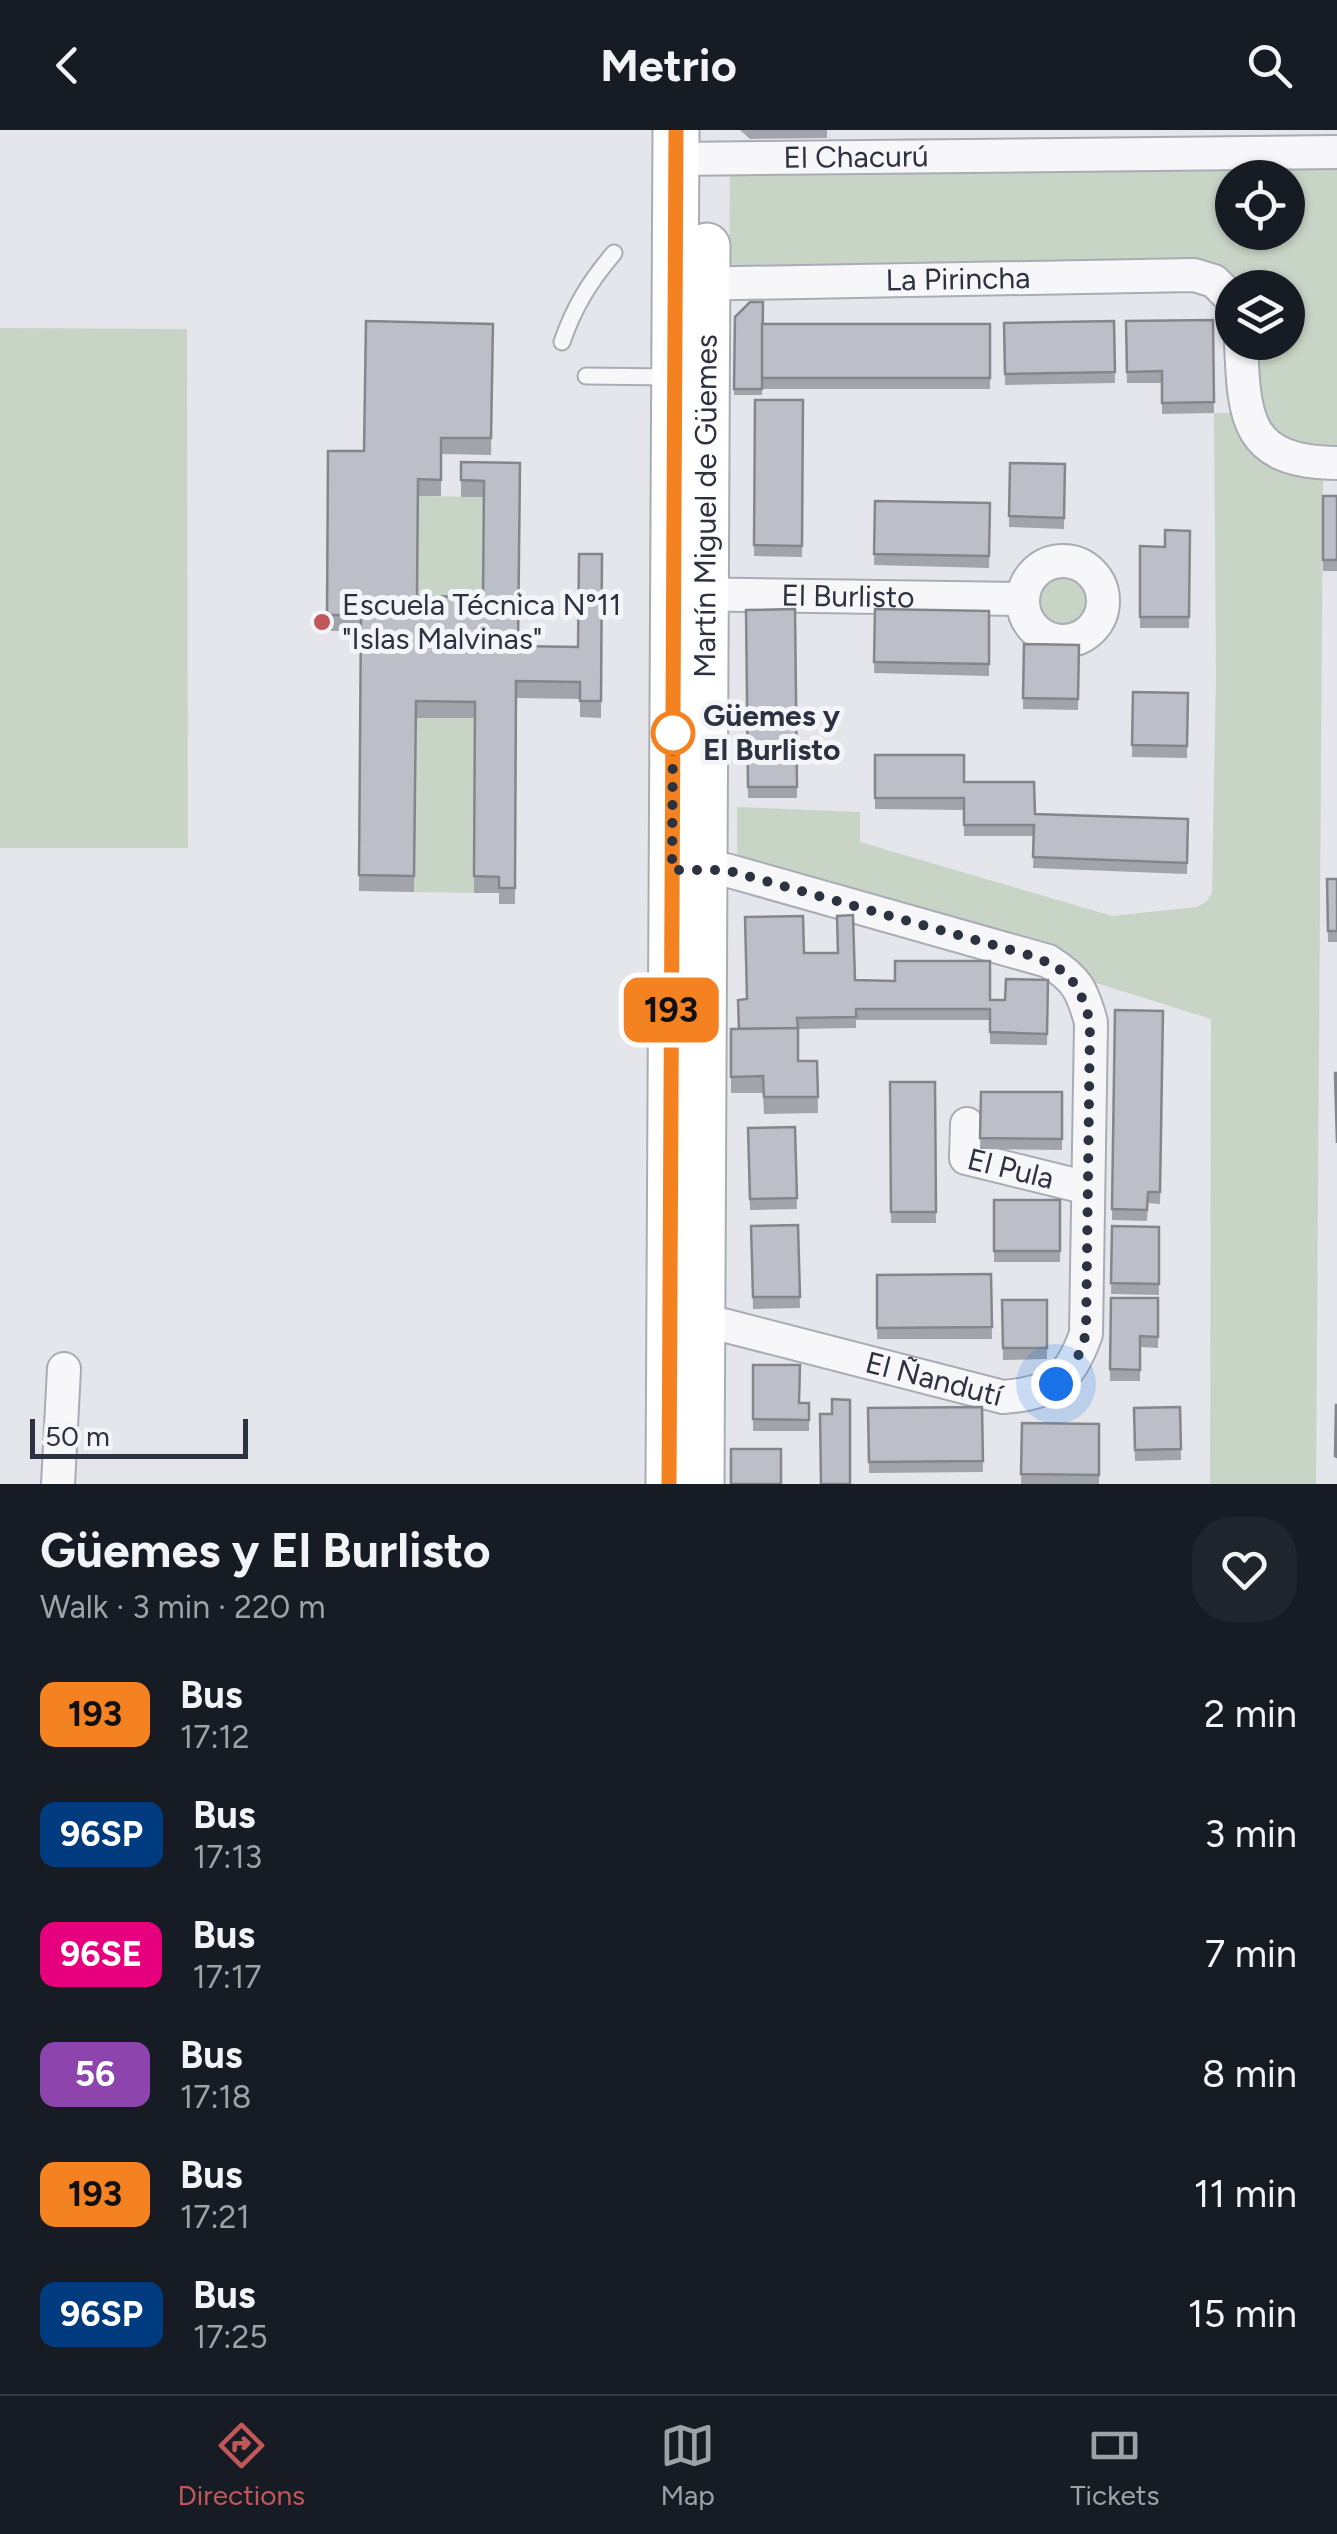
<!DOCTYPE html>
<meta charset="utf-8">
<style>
:root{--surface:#171b24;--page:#20242c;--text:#f1f3f6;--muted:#9ea1a6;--line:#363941;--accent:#c2575a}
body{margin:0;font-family:Figtree,sans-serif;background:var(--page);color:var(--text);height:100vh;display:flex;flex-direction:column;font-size:38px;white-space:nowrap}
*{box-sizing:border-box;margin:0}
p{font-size:32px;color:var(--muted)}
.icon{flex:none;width:55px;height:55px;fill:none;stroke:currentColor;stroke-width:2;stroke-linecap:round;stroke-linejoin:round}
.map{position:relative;height:1354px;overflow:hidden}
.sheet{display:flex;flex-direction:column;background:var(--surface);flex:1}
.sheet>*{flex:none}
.badge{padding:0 20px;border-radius:15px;font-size:35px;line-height:65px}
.buttons{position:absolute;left:1215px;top:30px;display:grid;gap:20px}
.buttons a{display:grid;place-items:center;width:90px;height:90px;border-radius:50%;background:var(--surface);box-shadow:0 2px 8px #0004;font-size:50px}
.scale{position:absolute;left:30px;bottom:25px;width:218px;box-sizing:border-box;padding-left:10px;border:5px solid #2d3241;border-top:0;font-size:28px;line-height:35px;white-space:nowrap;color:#2d3241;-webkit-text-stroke:8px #f4f5f8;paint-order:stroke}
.you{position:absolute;width:50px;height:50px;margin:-25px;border:8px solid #fff;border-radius:50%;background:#1a73e8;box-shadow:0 0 0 15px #1a73e833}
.map>.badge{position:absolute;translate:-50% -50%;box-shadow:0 0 0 5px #fff}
.round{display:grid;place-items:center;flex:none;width:105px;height:105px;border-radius:40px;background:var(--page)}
.head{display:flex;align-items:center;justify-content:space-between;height:170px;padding:0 40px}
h1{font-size:48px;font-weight:700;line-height:75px}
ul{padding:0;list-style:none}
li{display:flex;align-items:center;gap:30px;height:120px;padding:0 40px}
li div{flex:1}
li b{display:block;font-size:38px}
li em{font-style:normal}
li .badge{min-width:110px;font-weight:700;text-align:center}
header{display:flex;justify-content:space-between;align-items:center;height:130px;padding:0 40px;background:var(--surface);font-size:45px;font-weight:700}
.tab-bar{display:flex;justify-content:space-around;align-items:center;height:140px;border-top:2px solid var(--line);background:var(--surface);font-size:28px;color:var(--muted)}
.tab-bar a{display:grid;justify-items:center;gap:5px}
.tab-bar .current{color:var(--accent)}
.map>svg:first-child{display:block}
.green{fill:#c8d4c6;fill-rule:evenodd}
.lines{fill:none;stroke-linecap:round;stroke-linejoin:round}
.service-casing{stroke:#a9acb5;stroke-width:19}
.minor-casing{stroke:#a9acb5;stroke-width:36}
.secondary-casing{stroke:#a9acb5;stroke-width:49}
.service{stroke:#f7f7f9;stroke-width:15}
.minor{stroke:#f7f7f9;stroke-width:32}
.secondary{stroke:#fff;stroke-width:45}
.wall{fill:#a2a4ab}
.building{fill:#bcbfc7;stroke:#84868b;stroke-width:2.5}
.line-casing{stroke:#fff;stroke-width:22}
.line{stroke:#f58220;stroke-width:15}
.walk{stroke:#2d3241;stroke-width:10;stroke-dasharray:0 18}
.poi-dot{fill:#c2575a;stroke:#f4f5f8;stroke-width:4}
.stop-dot{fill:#fff;stroke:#f58220;stroke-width:5}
.labels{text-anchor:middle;stroke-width:10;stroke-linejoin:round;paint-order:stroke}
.street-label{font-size:30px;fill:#2d3241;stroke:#f4f5f8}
.poi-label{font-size:30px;fill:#2d3241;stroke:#f4f5f8;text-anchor:start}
.stop-label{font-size:30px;font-weight:bold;fill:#2d3241;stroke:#f4f5f8;text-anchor:start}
</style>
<header><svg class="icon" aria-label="back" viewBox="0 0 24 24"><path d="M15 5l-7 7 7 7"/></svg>Metrio<svg class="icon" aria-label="search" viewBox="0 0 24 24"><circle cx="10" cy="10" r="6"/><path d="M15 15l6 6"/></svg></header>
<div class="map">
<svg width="1337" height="1354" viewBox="0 0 1337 1354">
<rect width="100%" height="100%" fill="#e4e6eb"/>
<g class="green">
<path d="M1337,33v290h-35l-39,-27 -10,-83 35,-1v-54l-559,-15 1,-104zM1232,48h56v54h-56z"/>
<path d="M0,198l187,1 1,519h-188z"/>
<path d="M1214,283h22l87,61 -7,1010h-106l1,-465 -121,-38 -353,-119v-55l123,5v30l252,74 85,-9 9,-5 6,-9 4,-218z"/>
<path d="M418,366l66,1 -1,117 -66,-1z"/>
<circle cx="1063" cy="471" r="30"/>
<path d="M416,588h59l-1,175 -60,-1z"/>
</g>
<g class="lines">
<defs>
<g id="service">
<path d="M562,212c12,-35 28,-61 52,-89"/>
<path d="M586,246l85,1"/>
</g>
<g id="minor">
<path id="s1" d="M676,29l661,-7"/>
<path id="s2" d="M686,154l508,-9 20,6 18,18"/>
<path d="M1241,212c3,78 5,120 96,121"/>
<circle cx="1063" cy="471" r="40"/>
<path id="s3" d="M683,464l340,5"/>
<path id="s4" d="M967,994l-1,34 122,30"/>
<path id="s5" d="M679,1192l44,3 280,72c49,-4 66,-16 83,-63l5,-312c-9,-32 -14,-43 -43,-61l-322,-91h-43"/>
<path d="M58,1354l6,-115"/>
</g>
<g id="secondary">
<path d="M669,1354l7,-1354"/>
<path id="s6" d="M701,1354l6,-1238"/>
</g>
</defs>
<use href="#service" class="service-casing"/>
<use href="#minor" class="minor-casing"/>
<use href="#secondary" class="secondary-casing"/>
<use href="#service" class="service"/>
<use href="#minor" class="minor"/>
<use href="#secondary" class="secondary"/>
</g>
<g class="wall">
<path d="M740,0h87v8l-77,1z"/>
<path d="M735,187l27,7h228v65h-228v6h-28z"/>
<path d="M1213,190l1,93 -52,1v-31h-35l-1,-62z"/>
<path d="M1114,191l1,62 -110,2 -1,-62z"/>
<path d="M493,194l-2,131 -50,-1v42h-23l-1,100 66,1 1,-100h-23v-35l59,1 -2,183 60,1 24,-93 -1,164 -21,-1v-18l-64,-1 -1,206h-16v-11h-25l1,-175h-59l-2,174 -55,-1 2,-260h-34l1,-180h36z"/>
<path d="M755,270h48l-1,157 -48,-1z"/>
<path d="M1065,334l-1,65 -55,-2v-11z"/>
<rect x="1323" y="366" width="14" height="75"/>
<path d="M875,371l115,2 -1,65 -115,-3z"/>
<path d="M1190,401l-1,97h-49v-82l25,1z"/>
<path d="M795,479l2,189h-49l-2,-188z"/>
<path d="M875,479l114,2v65l-115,-3z"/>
<path d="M1024,514l55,1 -1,65 -55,-1z"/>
<path d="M1133,562l55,1 -1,65 -55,-1z"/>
<path d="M875,625l89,27 71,32 153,5 -1,55 -154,-6 1,-32h-70v-26l-89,-1z"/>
<path d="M1327,749h10v63h-9z"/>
<path d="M804,823l51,27 135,20h15l43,-20 -1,65 -57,-1v-24h-134v8l-58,1v32h19l1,52 -54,1 -1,-21h-32v-64h8z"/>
<path d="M1115,880l48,1 -3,193 -12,-1 -1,18 -35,-1z"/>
<path d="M890,952h45l1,141h-45z"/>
<path d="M981,962h81v58l-82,-1z"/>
<path d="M795,997l2,82 -47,1 -2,-82z"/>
<rect x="994" y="1070" width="66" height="62"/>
<path d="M798,1095l2,83 -47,1 -2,-83z"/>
<path d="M1112,1096l47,1v68l-48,-1z"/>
<path d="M991,1144l1,65h-115v-64z"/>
<path d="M1158,1168v50l-18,-1v34h-30v-12z"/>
<path d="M1002,1170h45v59l-44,1z"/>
<path d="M753,1235l46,38h10v28h-56z"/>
<path d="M982,1277l1,65 -114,1 -1,-65z"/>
<path d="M1180,1277l1,53 -46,1 -1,-53z"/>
<path d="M1022,1293l77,1v60h-78z"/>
</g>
<g class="building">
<path d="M750,172h13l-1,87h-28l1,-72z"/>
<path d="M1213,190l1,82 -52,1v-32l-35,1 -1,-51z"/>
<path d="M366,191l127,3 -2,114h-50v42l-23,-1 -1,117 66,1 1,-116 -23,-1v-18l59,1 -2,183 60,1 1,-93h23l-1,147h-21v-19l-64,-1 -1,207h-16v-11l-25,-1 1,-174 -59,-1 -2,175 -55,-1 2,-260h-34l1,-164h36z"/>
<path d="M1114,191l1,51 -110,2 -1,-51z"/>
<rect x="762" y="194" width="228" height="54"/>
<path d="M755,270h48l-1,146 -48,-1z"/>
<path d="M1010,333l55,1 -1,54 -55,-2z"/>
<rect x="1323" y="366" width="14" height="64"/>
<path d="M875,371l115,2 -1,53 -115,-2z"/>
<path d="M1165,400l25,1 -1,86h-49v-71l25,1z"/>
<path d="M795,479l2,178h-49l-2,-177z"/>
<path d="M875,479l114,2v53l-115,-2z"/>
<path d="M1024,514l55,1 -1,54 -55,-1z"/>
<path d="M1133,562l55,1 -1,53 -55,-1z"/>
<path d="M875,625h89v27h70l1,32 153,5 -1,44 -154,-6 1,-32h-70v-27h-89z"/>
<path d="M1327,749h10v52h-9z"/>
<path d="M853,785l2,65 40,1v-20h95v39h15l1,-21 42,1 -1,54 -57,-2v-23h-134v8l-59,1 1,10 -59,1 -1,-29 9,-1 -2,-82 58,-1 1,37h34l-1,-37z"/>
<path d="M1115,880l48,1 -3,181h-12l-1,18 -35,-1z"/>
<path d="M798,898v33h19l1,36h-54l-1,-21 -32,1v-48z"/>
<path d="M1335,943h2v70z"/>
<path d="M890,952h45l1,130h-45z"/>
<path d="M981,962h81v47l-82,-1z"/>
<path d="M795,997l2,71 -47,1 -2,-71z"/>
<rect x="994" y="1070" width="66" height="51"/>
<path d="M798,1095l2,72h-47l-2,-71z"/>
<path d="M1112,1096l47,1v57l-48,-1z"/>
<path d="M991,1144l1,53 -115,1v-53z"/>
<path d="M1111,1168h47v39l-18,-1v34l-30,-1z"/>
<path d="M1002,1170h45v48h-44z"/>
<path d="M753,1235h47l-1,38h10v17l-56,-1z"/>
<path d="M832,1269l18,1v84h-29l-1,-70h12z"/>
<path d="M1336,1275h1v52l-2,-1z"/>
<path d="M982,1277l1,54 -114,1 -1,-54z"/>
<path d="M1180,1277l1,42 -46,1 -1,-42z"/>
<path d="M1022,1293l77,1v51l-78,-1z"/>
<rect x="731" y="1319" width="50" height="35"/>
</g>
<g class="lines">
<defs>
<path id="line" d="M669,1354l7,-1354"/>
</defs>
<use href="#line" class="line-casing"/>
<use href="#line" class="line"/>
<path class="walk" d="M673,603l-1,137h54l296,83c44,14 56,25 68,69l-4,312 -10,28 -20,22"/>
</g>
<circle class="poi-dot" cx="322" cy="492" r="10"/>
<circle class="stop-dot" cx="673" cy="603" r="20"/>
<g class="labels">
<g class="street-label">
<text dy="10" stroke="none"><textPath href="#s1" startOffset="180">El Chacurú</textPath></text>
<text dy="10" stroke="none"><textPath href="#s2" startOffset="272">La Pirincha</textPath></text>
<text dy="10" stroke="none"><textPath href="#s6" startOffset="978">Martín Miguel de Güemes</textPath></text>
<text dy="10" stroke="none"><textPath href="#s3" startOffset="165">El Burlisto</textPath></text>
<text dy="10" stroke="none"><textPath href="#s4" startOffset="80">El Pula</textPath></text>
<text dy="10" stroke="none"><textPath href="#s5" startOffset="262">El Ñandutí</textPath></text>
</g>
<g class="poi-label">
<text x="342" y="485">Escuela Técnica N°11<tspan x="342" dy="34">"Islas Malvinas"</tspan></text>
</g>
<g class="stop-label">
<text x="703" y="596">Güemes y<tspan x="703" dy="34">El Burlisto</tspan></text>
</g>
</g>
</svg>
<div class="buttons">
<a><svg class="icon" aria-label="locate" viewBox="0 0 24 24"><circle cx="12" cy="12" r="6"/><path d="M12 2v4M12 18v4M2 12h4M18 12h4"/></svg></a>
<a><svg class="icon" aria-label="layers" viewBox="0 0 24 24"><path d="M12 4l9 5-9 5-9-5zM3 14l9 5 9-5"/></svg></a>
</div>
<div class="scale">50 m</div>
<div class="you" style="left:1056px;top:1254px"></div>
<b class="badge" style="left:671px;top:880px;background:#f58220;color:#111">193</b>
</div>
<section class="sheet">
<div class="head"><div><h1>Güemes y El Burlisto</h1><p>Walk · 3 min · 220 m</p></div><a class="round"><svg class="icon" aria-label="heart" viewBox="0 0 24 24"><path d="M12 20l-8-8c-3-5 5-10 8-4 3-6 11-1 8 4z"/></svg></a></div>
<ul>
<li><span class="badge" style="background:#f58220;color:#111">193</span><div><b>Bus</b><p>17:12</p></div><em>2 min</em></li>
<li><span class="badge" style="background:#003b80;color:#fff">96SP</span><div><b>Bus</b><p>17:13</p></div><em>3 min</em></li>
<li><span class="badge" style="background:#e6007e;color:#fff">96SE</span><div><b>Bus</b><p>17:17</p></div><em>7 min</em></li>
<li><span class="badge" style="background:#8e44ad;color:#fff">56</span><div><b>Bus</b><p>17:18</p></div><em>8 min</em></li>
<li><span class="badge" style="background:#f58220;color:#111">193</span><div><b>Bus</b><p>17:21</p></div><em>11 min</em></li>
<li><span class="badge" style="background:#003b80;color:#fff">96SP</span><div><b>Bus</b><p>17:25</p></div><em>15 min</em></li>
</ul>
</section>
<nav class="tab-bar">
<a class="current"><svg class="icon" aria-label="directions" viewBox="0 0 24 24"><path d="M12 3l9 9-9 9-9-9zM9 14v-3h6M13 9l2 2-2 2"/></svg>Directions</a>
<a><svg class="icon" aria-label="map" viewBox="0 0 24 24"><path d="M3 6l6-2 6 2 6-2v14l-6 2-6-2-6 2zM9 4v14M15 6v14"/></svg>Map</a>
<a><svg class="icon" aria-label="tickets" viewBox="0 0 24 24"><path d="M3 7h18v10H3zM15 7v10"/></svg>Tickets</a>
</nav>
